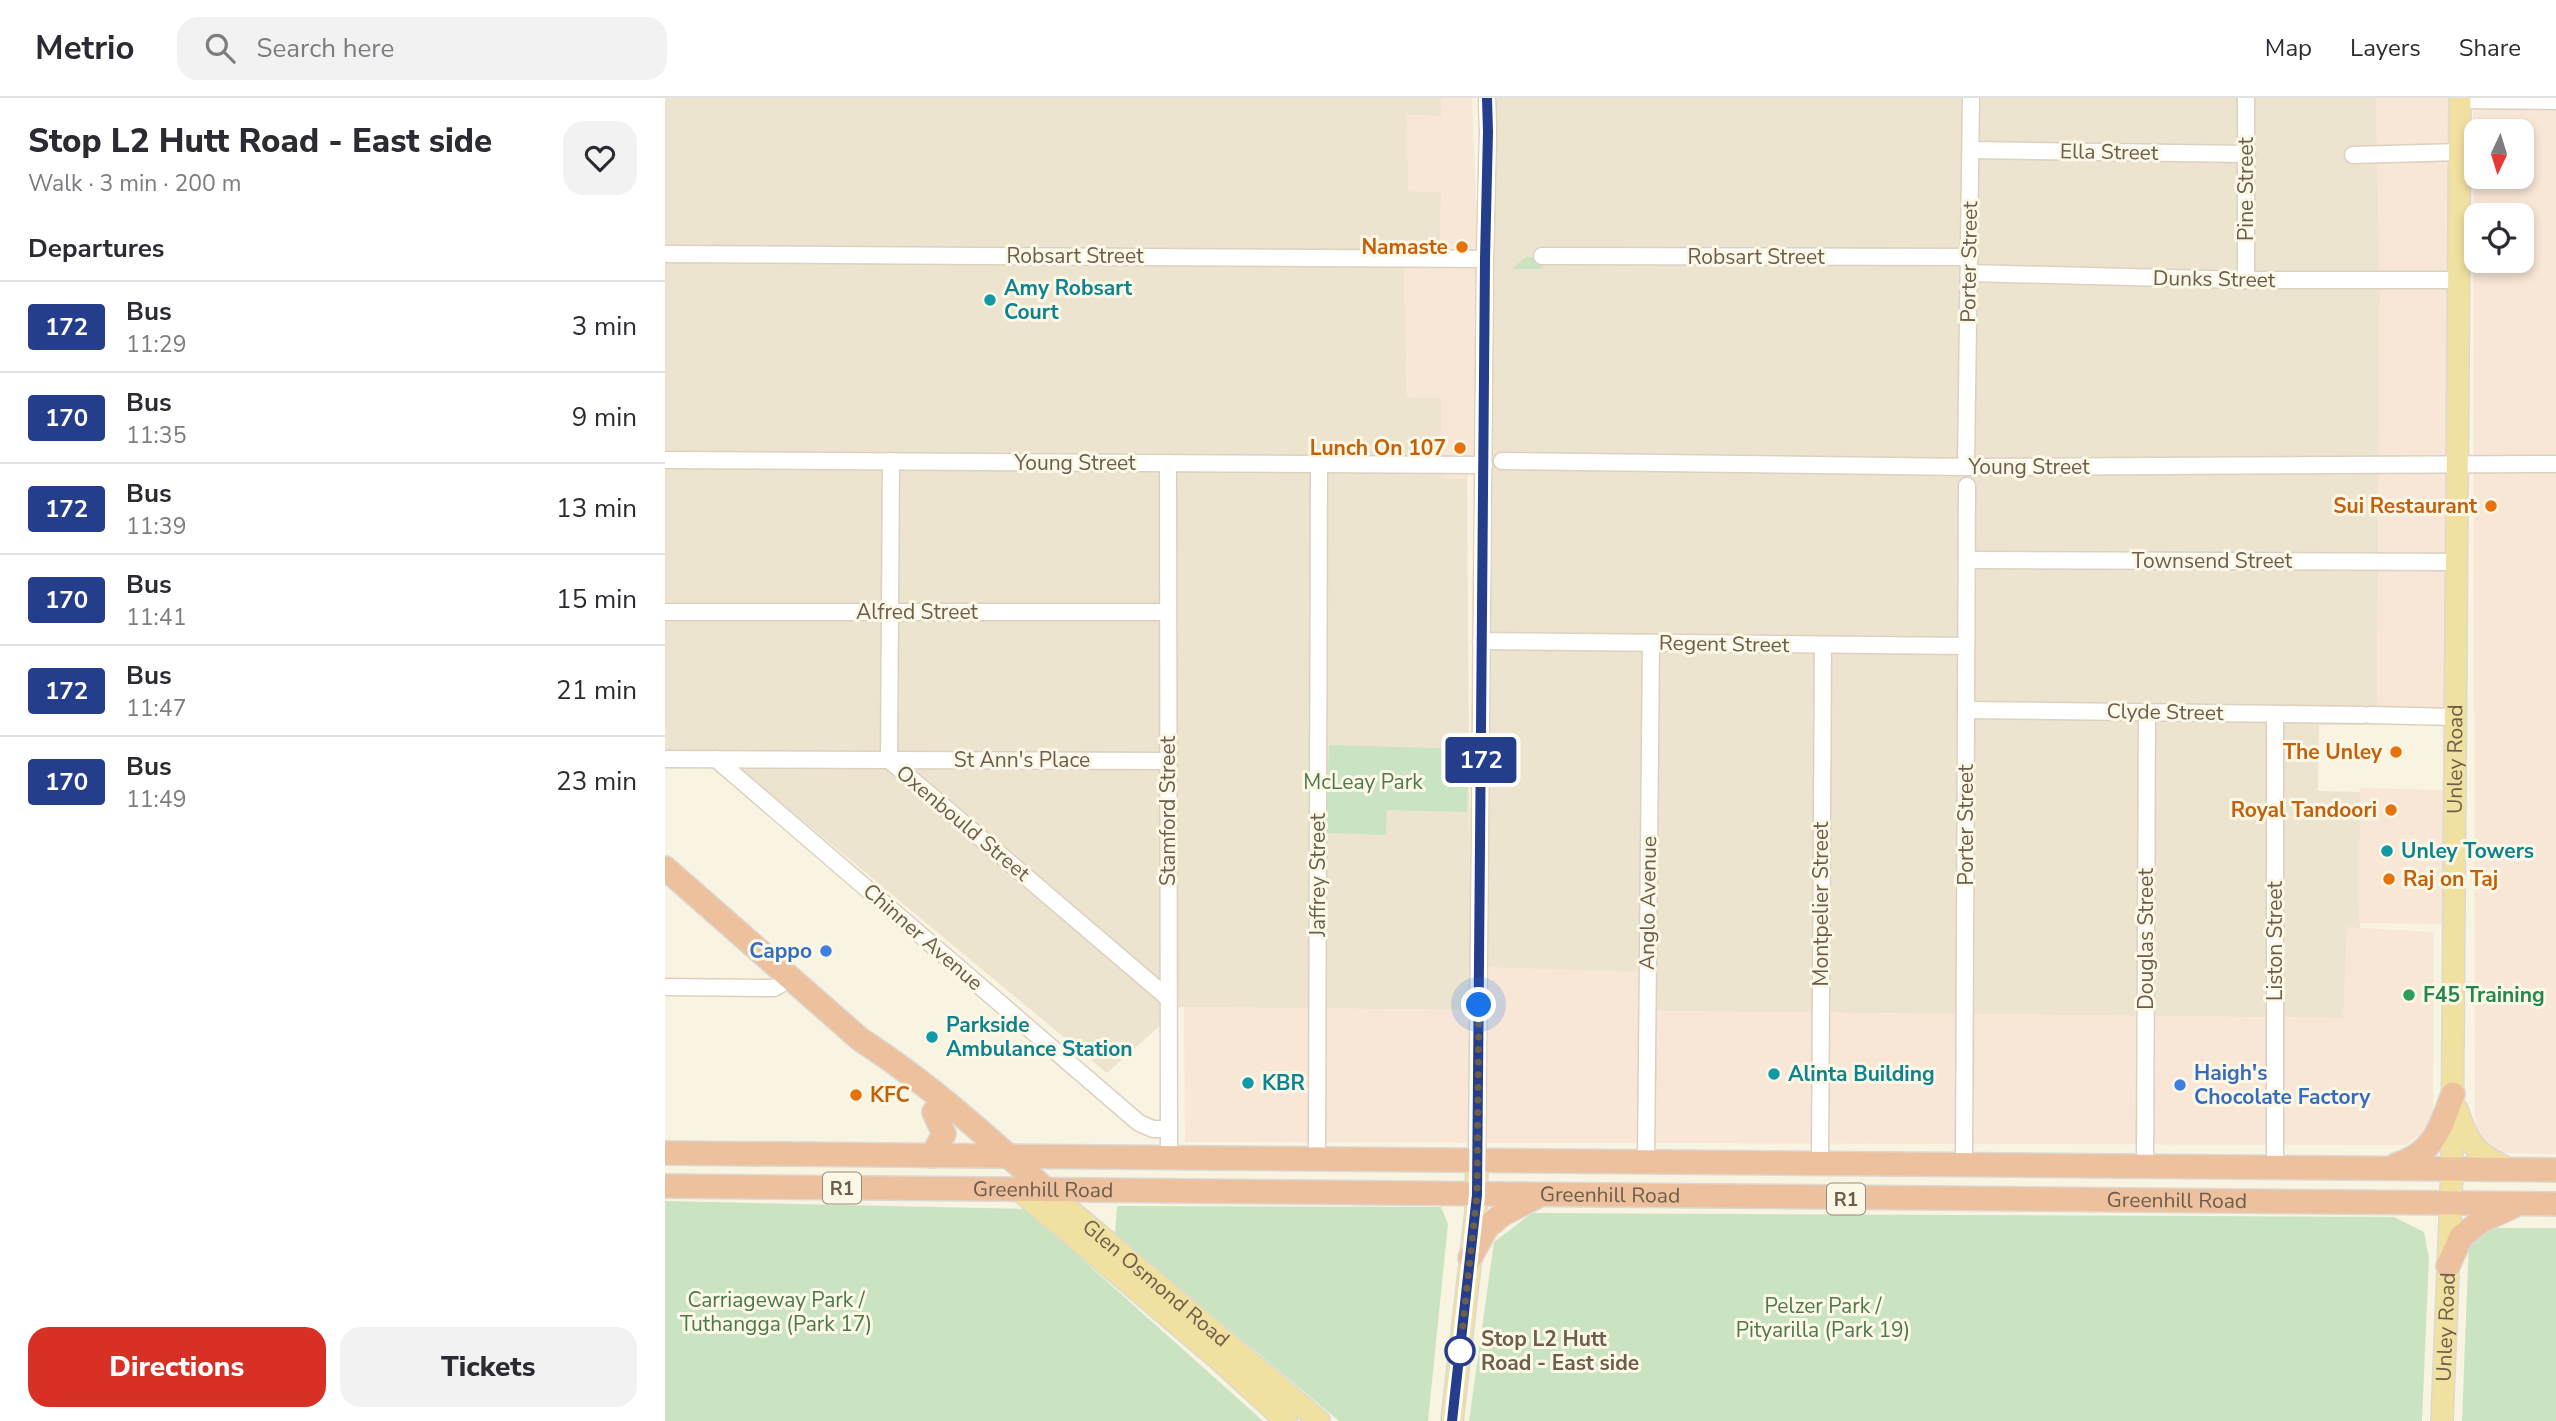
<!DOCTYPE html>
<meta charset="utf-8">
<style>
:root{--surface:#fff;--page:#f2f2f3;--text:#2b2b33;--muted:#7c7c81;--line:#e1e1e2;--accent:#d93025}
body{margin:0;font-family:"Nunito Sans",sans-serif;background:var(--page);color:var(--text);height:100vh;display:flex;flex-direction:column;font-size:26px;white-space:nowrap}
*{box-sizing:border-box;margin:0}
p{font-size:23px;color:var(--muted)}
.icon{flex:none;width:38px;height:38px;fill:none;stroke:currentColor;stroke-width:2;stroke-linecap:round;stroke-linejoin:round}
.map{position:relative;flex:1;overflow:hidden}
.details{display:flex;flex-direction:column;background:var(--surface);width:665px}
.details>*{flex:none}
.badge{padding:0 14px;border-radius:5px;font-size:24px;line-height:46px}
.needle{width:46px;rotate:184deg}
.buttons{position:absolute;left:1799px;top:21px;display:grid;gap:14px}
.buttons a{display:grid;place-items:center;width:70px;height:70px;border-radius:14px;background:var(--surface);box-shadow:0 4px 10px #0003;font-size:35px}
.you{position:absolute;width:35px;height:35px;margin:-18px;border:5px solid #fff;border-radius:50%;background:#1a73e8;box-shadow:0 0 0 10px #1a73e833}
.map>.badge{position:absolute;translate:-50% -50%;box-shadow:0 0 0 4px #fff}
h2{padding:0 28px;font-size:26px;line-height:63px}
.round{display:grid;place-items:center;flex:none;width:74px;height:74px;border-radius:21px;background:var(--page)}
.overview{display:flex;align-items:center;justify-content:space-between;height:119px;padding:0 28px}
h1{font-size:33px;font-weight:800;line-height:52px}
.action{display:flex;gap:14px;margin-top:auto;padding:14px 28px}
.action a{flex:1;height:80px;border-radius:21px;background:var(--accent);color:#fff;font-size:28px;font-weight:800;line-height:80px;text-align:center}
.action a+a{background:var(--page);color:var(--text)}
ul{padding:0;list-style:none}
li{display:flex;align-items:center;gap:21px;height:91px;padding:0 28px;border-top:2px solid var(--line)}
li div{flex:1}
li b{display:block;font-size:26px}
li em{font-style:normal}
li .badge{min-width:77px;font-weight:700;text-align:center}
header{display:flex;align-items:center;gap:42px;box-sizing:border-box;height:98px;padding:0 35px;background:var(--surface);border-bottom:2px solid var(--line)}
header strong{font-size:33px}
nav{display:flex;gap:38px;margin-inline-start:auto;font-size:24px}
.search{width:490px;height:63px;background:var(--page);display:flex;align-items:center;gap:18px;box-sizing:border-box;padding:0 24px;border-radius:21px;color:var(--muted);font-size:26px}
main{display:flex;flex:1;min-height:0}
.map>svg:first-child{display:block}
.residential{fill:#ede4cf}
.commercial{fill:#f8e6d6;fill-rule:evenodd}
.green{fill:#cae4c2}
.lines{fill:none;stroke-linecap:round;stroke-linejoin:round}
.minor-casing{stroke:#dcd1be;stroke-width:19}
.major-casing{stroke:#dcd8d4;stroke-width:24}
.highway-casing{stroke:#dcd8d4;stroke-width:26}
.minor{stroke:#fff;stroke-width:16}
.major{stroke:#f1e1a0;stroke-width:21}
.highway{stroke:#edc09e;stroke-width:23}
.line-casing{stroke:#fff;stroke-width:16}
.line{stroke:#243e8c;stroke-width:10}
.walk{stroke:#6d5d4b;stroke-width:7;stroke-dasharray:0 12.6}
.food-dot{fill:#e8710a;stroke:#fcf8e7;stroke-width:2.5}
.culture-dot{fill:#0f9aa8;stroke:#fcf8e7;stroke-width:2.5}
.shop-dot{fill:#3f7fe0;stroke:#fcf8e7;stroke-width:2.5}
.leisure-dot{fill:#2e9e5b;stroke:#fcf8e7;stroke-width:2.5}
.stop-dot{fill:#fff;stroke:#243e8c;stroke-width:3.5}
.labels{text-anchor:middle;stroke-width:6;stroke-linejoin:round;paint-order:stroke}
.shield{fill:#fcf8e7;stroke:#988c7a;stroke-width:2}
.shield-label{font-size:19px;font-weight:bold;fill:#6d5d4b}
.street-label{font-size:21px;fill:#6d5d4b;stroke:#fcf8e7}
.food-label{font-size:21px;font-weight:bold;fill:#c56008;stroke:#fcf8e7;text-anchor:end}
.culture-label{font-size:21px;font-weight:bold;fill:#0d838f;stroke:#fcf8e7;text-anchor:start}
.park-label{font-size:21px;fill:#4e7848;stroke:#fcf8e7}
.shop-label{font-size:21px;font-weight:bold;fill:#366cbe;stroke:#fcf8e7;text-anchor:end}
.leisure-label{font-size:21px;font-weight:bold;fill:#27864d;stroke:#fcf8e7;text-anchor:start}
.stop-label{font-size:21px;font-weight:bold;fill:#6d5d4b;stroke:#fcf8e7;text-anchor:start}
</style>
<header>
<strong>Metrio</strong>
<div class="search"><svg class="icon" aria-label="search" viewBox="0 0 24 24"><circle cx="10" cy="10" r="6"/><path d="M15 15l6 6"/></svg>Search here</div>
<nav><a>Map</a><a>Layers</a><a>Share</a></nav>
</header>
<main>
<section class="details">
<div class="overview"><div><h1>Stop L2 Hutt Road - East side</h1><p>Walk · 3 min · 200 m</p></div><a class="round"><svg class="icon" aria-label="heart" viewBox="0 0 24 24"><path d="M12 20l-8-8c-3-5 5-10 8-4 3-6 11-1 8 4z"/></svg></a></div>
<h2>Departures</h2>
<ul>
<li><span class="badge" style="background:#243e8c;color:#fff">172</span><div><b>Bus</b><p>11:29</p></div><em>3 min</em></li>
<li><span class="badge" style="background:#243e8c;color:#fff">170</span><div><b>Bus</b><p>11:35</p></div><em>9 min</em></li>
<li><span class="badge" style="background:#243e8c;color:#fff">172</span><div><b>Bus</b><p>11:39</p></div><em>13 min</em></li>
<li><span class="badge" style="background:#243e8c;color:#fff">170</span><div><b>Bus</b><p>11:41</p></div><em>15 min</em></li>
<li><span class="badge" style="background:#243e8c;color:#fff">172</span><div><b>Bus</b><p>11:47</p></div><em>21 min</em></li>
<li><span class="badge" style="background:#243e8c;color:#fff">170</span><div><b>Bus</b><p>11:49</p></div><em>23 min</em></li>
</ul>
<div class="action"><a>Directions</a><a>Tickets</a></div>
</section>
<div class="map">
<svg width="1891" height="1323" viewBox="0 0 1891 1323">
<rect width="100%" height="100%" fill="#f9f4e1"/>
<g class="residential">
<path d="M0,0h776l1,18 -34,-1v76l33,1 -1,75 -36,1 3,129 34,1v80l26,1 4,531 -290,-3 -74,66 -387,-321h-55z"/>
<path d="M829,0h882l4,187 -3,426 3,14h-61l-1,66 43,1 -1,137 -13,-1 -3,90 -691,-7 -168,-44z"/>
</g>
<g class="commercial">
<path d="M776,0h31l6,152 -1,198 -10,31 -26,-1v-80l-34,-1 -3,-130 36,-1 1,-74 -33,-1 -1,-76 34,1z"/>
<path d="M1711,0h74l-2,615 -71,-2 3,-426z"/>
<path d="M1808,0h83v1056l-63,-1 -15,-16 -3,-21zM1811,33h46v46h-46zM1811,117h46v46h-46z"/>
<path d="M1695,690l86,2 -2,134 -85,-1z"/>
<path d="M1682,829l87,5 -1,193 -28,20 -1220,-3 -1,-135 287,3 14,-43 168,5v39l690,7z"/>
</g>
<g class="green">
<path d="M861,159h15l2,12h-31z"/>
<path d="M664,647l140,4 -2,63 -80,-2 -1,25 -60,-2z"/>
<path d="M0,1103l361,8 237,212h-598z"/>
<path d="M452,1108l324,1 7,17 -20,197h-89l-224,-187z"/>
<path d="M867,1115l862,4 30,15 5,26 -7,163h-953l25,-179z"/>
<path d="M1822,1130h69v193h-94l7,-182z"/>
</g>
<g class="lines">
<defs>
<g id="minor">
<path d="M1581,0v182"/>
<path d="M1795,2l96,1"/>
<path d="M1306,52l276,4"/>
<path d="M1688,57l107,-3"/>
<path d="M0,156l820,5"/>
<path d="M877,158l428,1"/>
<path d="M1304,175l277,7h213"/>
<path d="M0,362l819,5"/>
<path d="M226,363l-2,299 279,238"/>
<path d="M837,363l464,6 590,-3"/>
<path d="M503,365l1,696"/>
<path d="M1301,369l5,-369"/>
<path d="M1303,462l488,2"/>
<path d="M0,514h503"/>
<path d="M816,543l485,5"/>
<path d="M1301,612l397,5"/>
<path d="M1610,616v454"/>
<path d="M1705,617l86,2"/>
<path d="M0,661l503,2"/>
<path d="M51,661l423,364 14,6h16"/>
<path d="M0,889l109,1 16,-9"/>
<path d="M652,1062l2,-696"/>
<path d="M812,1062l8,-901 3,-127 -1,-34"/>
<path d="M981,1064l5,-519"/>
<path d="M1155,1066l3,-519"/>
<path d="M1299,1067l3,-679"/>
<path d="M1480,1069l2,-455"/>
</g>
<g id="major">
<path d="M1792,1011c11,36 21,47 55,61"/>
<path d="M354,1092l197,167 70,64"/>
<path id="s1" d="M381,1092l273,231"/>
<path d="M787,1323l24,-209 1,-52"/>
<path id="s2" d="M1777,1323l10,-252 8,-1071"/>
</g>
<g id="highway">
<path d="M0,770l196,172c67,43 127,97 185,150"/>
<path d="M0,1055l1891,17"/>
<path d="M267,1058l12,-22 -10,-22"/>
<path d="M1731,1067c38,-12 44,-36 57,-71"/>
<path id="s3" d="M0,1088l1891,18"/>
<path d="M805,1160l17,-31 16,-13 33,-17"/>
<path d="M1783,1168l13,-29 20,-16 31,-14"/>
</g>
</defs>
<use href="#minor" class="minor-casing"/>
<use href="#major" class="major-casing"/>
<use href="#highway" class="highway-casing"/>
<use href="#minor" class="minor"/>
<use href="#major" class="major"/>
<use href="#highway" class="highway"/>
</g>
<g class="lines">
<defs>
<path id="line" d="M787,1323l25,-226 8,-936 3,-127 -1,-34"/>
</defs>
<use href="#line" class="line-casing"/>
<use href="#line" class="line"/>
<path class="walk" d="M795,1253l17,-156 2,-190"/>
</g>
<g class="food-dot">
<circle cx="797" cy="149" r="7"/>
<circle cx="795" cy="350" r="7"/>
<circle cx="1826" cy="408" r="7"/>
<circle cx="1731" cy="654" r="7"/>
<circle cx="1726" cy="712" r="7"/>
<circle cx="1724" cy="781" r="7"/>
<circle cx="191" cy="997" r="7"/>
</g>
<g class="culture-dot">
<circle cx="325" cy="202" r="7"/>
<circle cx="1722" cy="753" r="7"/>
<circle cx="267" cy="939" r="7"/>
<circle cx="1109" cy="976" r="7"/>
<circle cx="583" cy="985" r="7"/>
</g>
<g class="shop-dot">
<circle cx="161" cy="853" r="7"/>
<circle cx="1515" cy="987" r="7"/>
</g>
<circle class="leisure-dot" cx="1744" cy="897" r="7"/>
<circle class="stop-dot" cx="795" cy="1253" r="14"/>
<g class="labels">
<g class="shield">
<rect x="158" y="1074.5" width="38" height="31" rx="5"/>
<rect x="1162" y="1085.5" width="38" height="31" rx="5"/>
</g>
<g class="shield-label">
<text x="177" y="1097">R1</text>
<text x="1181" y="1108">R1</text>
</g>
<g class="street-label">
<text transform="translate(1444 54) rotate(1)" y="7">Ella Street</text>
<text transform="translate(1581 91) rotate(-90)" y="7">Pine Street</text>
<text x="410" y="165">Robsart Street</text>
<text x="1091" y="166">Robsart Street</text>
<text transform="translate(1304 164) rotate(-89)" y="7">Porter Street</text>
<text transform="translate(1549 181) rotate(1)" y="7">Dunks Street</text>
<text x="410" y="372">Young Street</text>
<text x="1364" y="376">Young Street</text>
<text x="1547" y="470">Townsend Street</text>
<text x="252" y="521">Alfred Street</text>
<text transform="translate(1059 546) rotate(1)" y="7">Regent Street</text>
<text transform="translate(1500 614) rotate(1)" y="7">Clyde Street</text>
<text x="357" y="669">St Ann's Place</text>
<text dy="7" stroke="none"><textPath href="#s2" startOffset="662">Unley Road</textPath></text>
<text transform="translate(503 713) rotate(-90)" y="7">Stamford Street</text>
<text transform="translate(298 725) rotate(40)" y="7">Oxenbould Street</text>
<text transform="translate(1301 727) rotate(-90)" y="7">Porter Street</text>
<text transform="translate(653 777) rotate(-90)" y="7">Jaffrey Street</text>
<text transform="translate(983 805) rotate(-89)" y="7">Anglo Avenue</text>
<text transform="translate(1156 806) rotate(-90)" y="7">Montpelier Street</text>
<text transform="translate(258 839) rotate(41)" y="7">Chinner Avenue</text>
<text transform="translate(1481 841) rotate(-90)" y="7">Douglas Street</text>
<text transform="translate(1610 843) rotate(-90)" y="7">Liston Street</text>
<text dy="7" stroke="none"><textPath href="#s3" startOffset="378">Greenhill Road</textPath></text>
<text dy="7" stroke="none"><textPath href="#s3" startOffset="945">Greenhill Road</textPath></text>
<text dy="7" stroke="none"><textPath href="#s3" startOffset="1512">Greenhill Road</textPath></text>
<text dy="7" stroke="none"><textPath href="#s1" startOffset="144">Glen Osmond Road</textPath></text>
<text dy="7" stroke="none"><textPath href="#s2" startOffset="94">Unley Road</textPath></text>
</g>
<g class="food-label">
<text x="783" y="156">Namaste</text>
<text x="781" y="357">Lunch On 107</text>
<text x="1812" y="415">Sui Restaurant</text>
<text x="1717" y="661">The Unley</text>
<text x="1712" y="719">Royal Tandoori</text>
<text x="1738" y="788" text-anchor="start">Raj on Taj</text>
<text x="205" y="1004" text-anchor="start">KFC</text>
</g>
<g class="culture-label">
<text x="339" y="197">Amy Robsart<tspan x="339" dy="24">Court</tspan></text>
<text x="1736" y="760">Unley Towers</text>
<text x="281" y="934">Parkside<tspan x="281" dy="24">Ambulance Station</tspan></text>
<text x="1123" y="983">Alinta Building</text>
<text x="597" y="992">KBR</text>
</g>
<g class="park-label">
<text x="698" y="691">McLeay Park</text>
<text x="111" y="1209">Carriageway Park /<tspan x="111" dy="24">Tuthangga (Park 17)</tspan></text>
<text x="1158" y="1215">Pelzer Park /<tspan x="1158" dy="24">Pityarilla (Park 19)</tspan></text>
</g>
<g class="shop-label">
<text x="147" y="860">Cappo</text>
<text x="1529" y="982" text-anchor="start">Haigh's<tspan x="1529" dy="24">Chocolate Factory</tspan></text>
</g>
<g class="leisure-label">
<text x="1758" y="904">F45 Training</text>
</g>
<g class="stop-label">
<text x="816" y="1248">Stop L2 Hutt<tspan x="816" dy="24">Road - East side</tspan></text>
</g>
</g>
</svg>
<div class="buttons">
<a><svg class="needle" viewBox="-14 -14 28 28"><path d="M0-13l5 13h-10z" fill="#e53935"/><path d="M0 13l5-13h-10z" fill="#7c7c81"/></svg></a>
<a><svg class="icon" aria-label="locate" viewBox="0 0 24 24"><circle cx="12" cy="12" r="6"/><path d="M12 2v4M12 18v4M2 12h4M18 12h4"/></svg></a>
</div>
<div class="you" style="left:814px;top:907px"></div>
<b class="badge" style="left:816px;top:662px;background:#243e8c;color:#fff">172</b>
</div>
</main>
